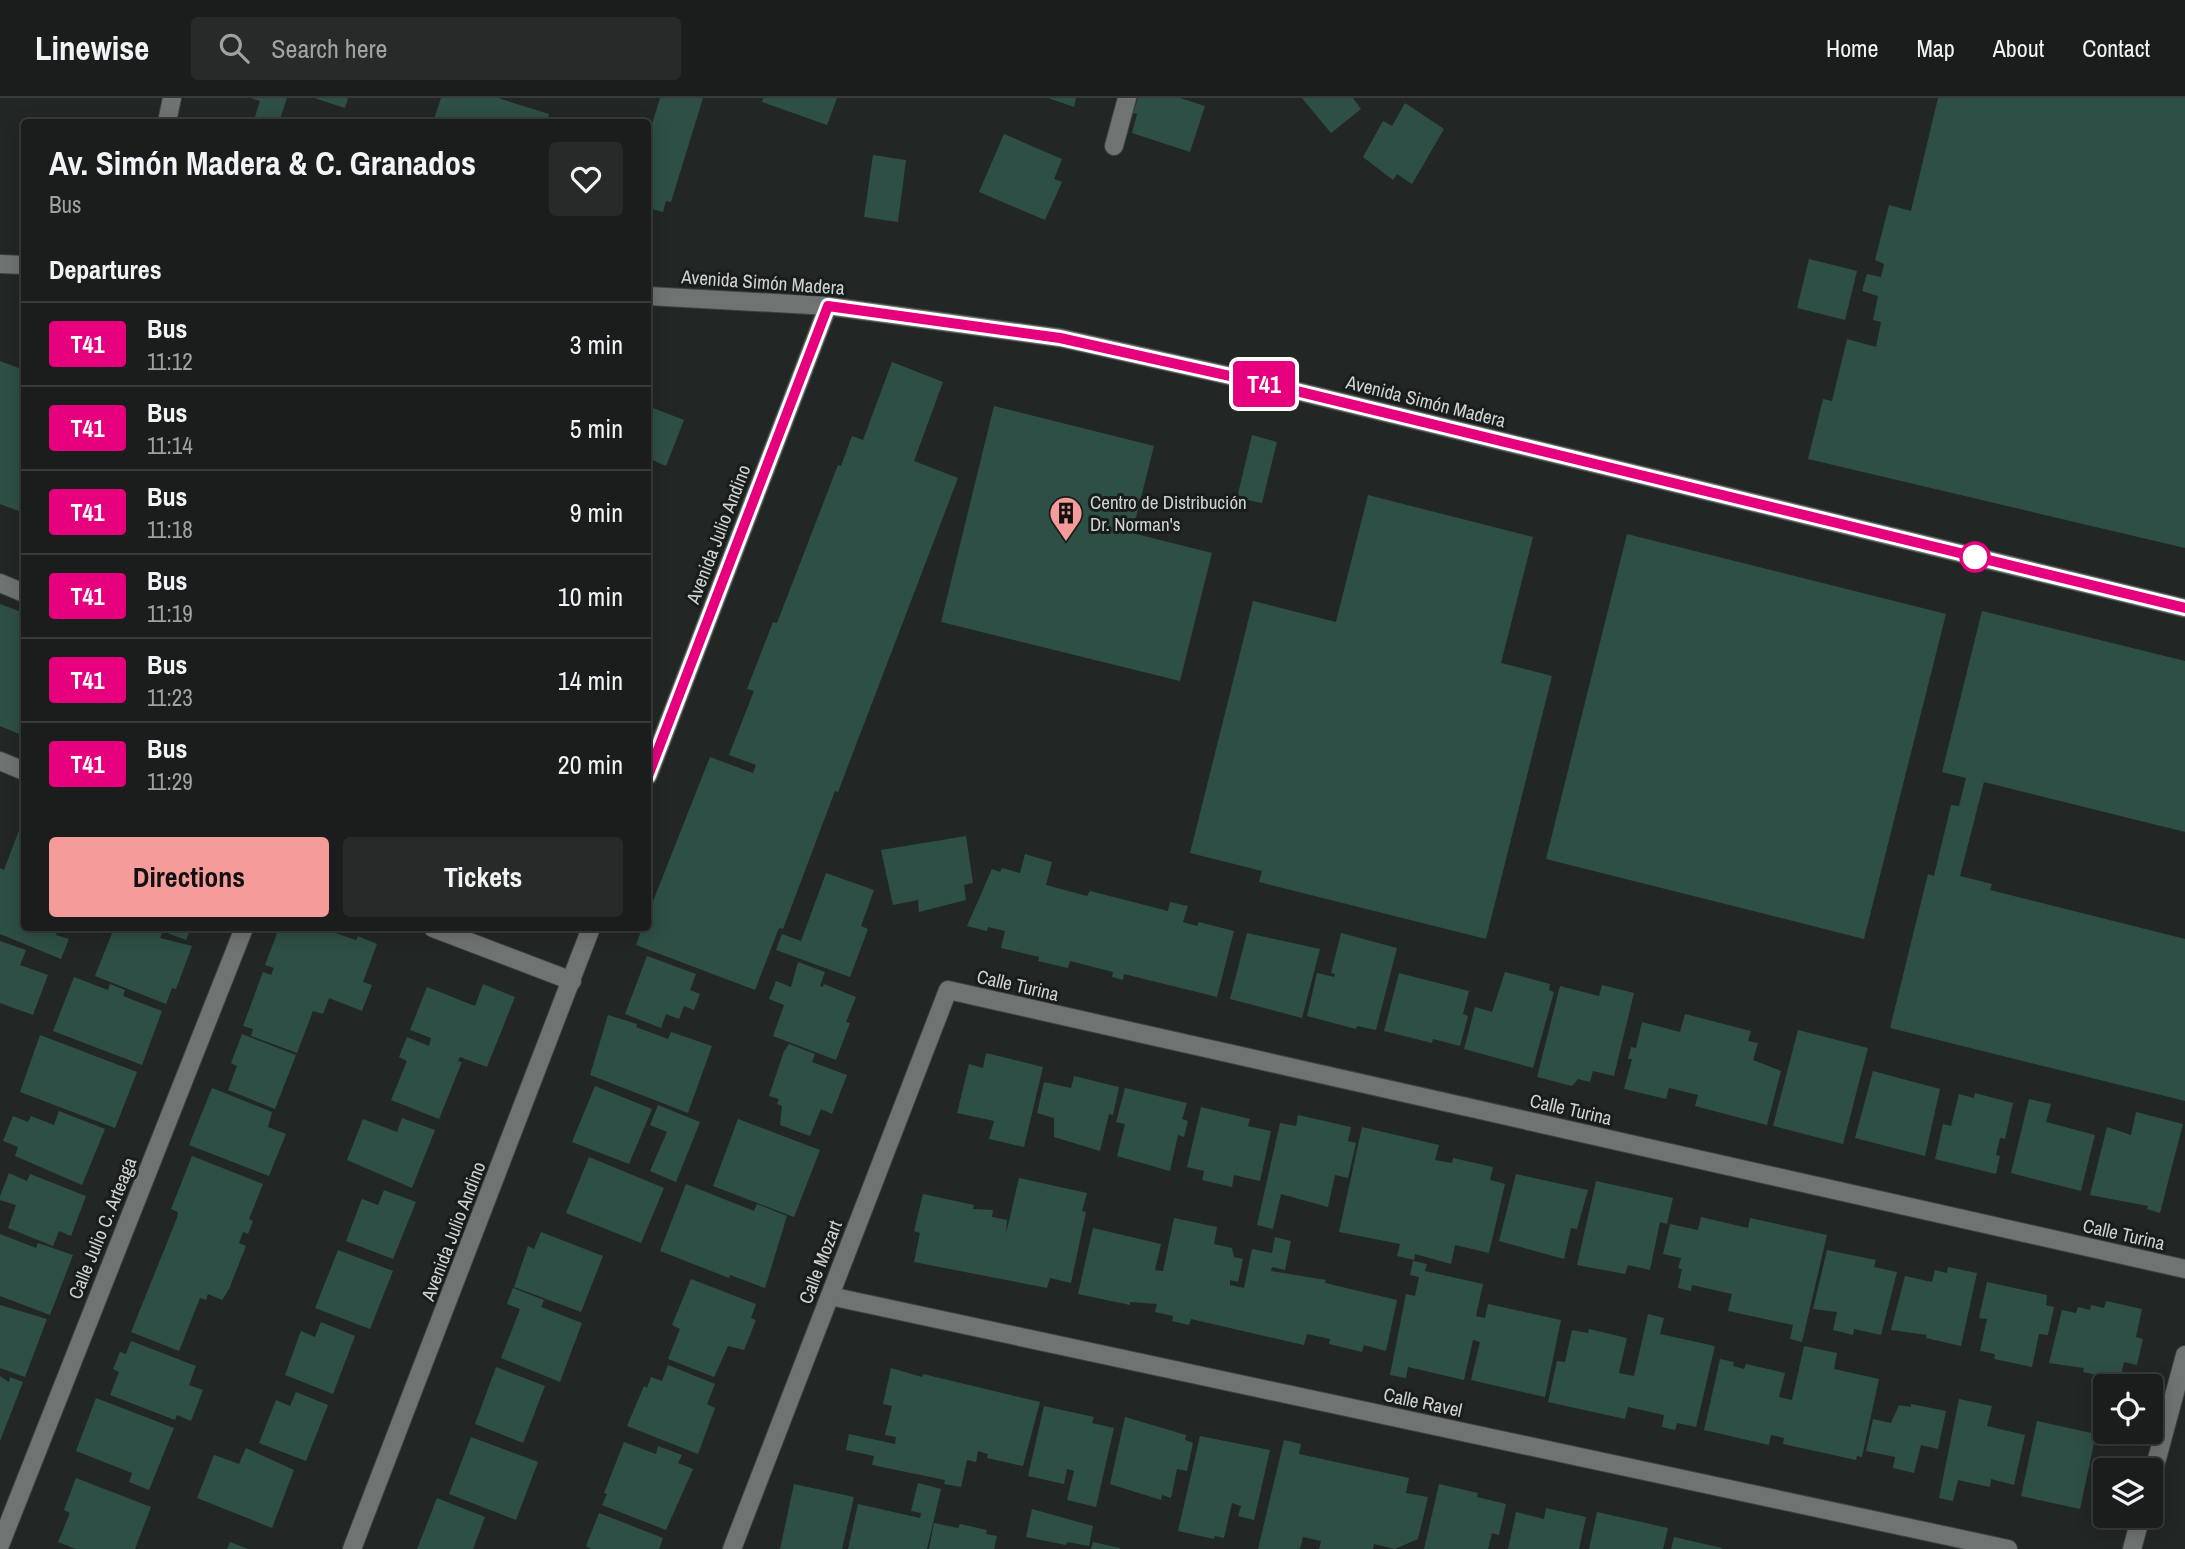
<!DOCTYPE html>
<meta charset="utf-8">
<style>
:root{--surface:#1a1d1c;--page:#272a29;--text:#f1f3f6;--muted:#9fa2a3;--line:#383b3b;--accent:#f59b9a}
body{margin:0;font-family:"Archivo Narrow",sans-serif;background:var(--page);color:var(--text);height:100vh;display:flex;flex-direction:column;font-size:26px;white-space:nowrap}
*{box-sizing:border-box;margin:0}
p{font-size:23px;color:var(--muted)}
.icon{flex:none;width:38px;height:38px;fill:none;stroke:currentColor;stroke-width:2;stroke-linecap:round;stroke-linejoin:round}
.map{position:relative;flex:1;overflow:hidden}
.drawer{position:absolute;left:21px;top:21px;width:630px;height:812px;display:flex;flex-direction:column;background:var(--surface);border-radius:7px;box-shadow:0 4px 18px #0003,0 0 0 2px var(--line)}
.drawer>*{flex:none}
.badge{padding:0 14px;border-radius:5px;font-size:24px;line-height:46px}
.buttons{position:absolute;left:2093px;top:1276px;display:grid;gap:14px}
.buttons a{display:grid;place-items:center;width:70px;height:70px;border-radius:7px;background:var(--surface);box-shadow:0 4px 18px #0003,0 0 0 2px var(--line);font-size:35px}
.map>.badge{position:absolute;translate:-50% -50%;box-shadow:0 0 0 4px #fff}
h2{padding:0 28px;font-size:26px;line-height:63px}
.round{display:grid;place-items:center;flex:none;width:74px;height:74px;border-radius:7px;background:var(--page)}
.overview{display:flex;align-items:center;justify-content:space-between;height:119px;padding:0 28px}
h1{font-size:33px;font-weight:700;line-height:52px}
.button{display:flex;gap:14px;margin-top:auto;padding:14px 28px}
.button a{flex:1;height:80px;border-radius:7px;background:var(--accent);color:#111;font-size:28px;font-weight:700;line-height:80px;text-align:center}
.button a+a{background:var(--page);color:var(--text)}
ul{padding:0;list-style:none}
li{display:flex;align-items:center;gap:21px;height:84px;padding:0 28px;border-top:2px solid var(--line)}
li div{flex:1}
li b{display:block;font-size:26px}
li em{font-style:normal}
li .badge{min-width:77px;font-weight:700;text-align:center}
header{display:flex;align-items:center;gap:42px;box-sizing:border-box;height:98px;padding:0 35px;background:var(--surface);border-bottom:2px solid var(--line)}
header strong{font-size:33px}
nav{display:flex;gap:38px;margin-inline-start:auto;font-size:24px}
.search{width:490px;height:63px;background:var(--page);display:flex;align-items:center;gap:18px;box-sizing:border-box;padding:0 24px;border-radius:7px;color:var(--muted);font-size:26px}
.map>svg:first-child{display:block}
.building{fill:#2e4f46}
.lines{fill:none;stroke-linecap:round;stroke-linejoin:round}
.service-casing{stroke:#3f4342;stroke-width:20}
.minor-casing{stroke:#3f4342;stroke-width:20}
.tertiary-casing{stroke:#3f4342;stroke-width:20}
.service{stroke:#6f7472;stroke-width:18}
.minor{stroke:#6f7472;stroke-width:18}
.tertiary{stroke:#6f7472;stroke-width:18}
.line-casing{stroke:#fff;stroke-width:16}
.line{stroke:#e6007e;stroke-width:10}
.stop-dot{fill:#fff;stroke:#e6007e;stroke-width:3.5}
.labels{text-anchor:middle;stroke-width:6;stroke-linejoin:round;paint-order:stroke}
.street-label{font-size:19px;fill:#d0d3d2;stroke:#191d1c}
.poi-label{font-size:19px;fill:#d0d3d2;stroke:#191d1c;text-anchor:start}
</style>
<header>
<strong>Linewise</strong>
<div class="search"><svg class="icon" aria-label="search" viewBox="0 0 24 24"><circle cx="10" cy="10" r="6"/><path d="M15 15l6 6"/></svg>Search here</div>
<nav><a>Home</a><a>Map</a><a>About</a><a>Contact</a></nav>
</header>
<div class="map">
<svg width="2185" height="1451" viewBox="0 0 2185 1451">
<rect width="100%" height="100%" fill="#222725"/>
<g class="building">
<path d="M287,0l-8,24 -25,-2 6,-19 -9,-3z"/>
<path d="M314,0h34l-3,10z"/>
<path d="M441,0h57l51,16 -2,8h-114z"/>
<path d="M660,0h43l-32,104 -5,-1 -3,11 -15,-4v-70z"/>
<path d="M763,0h74l-10,27 -65,-23z"/>
<path d="M1048,0h28l-2,9z"/>
<path d="M1138,0h42l25,8 -15,46 -58,-19 5,-19 -4,-1z"/>
<path d="M1302,0h51l8,11 -30,24z"/>
<path d="M1938,0h247v450l-377,-89 15,-60 9,2 15,-62 29,8 5,-25 -8,-2 5,-24 -16,-5 5,-17 14,3 3,-13 -9,-4 14,-55 22,6z"/>
<path d="M1405,5l39,26 -32,55 -15,-10 -4,6 -30,-23 20,-36 9,5z"/>
<path d="M1004,36l58,25 -8,20 8,3 -17,38 -66,-28z"/>
<path d="M873,57l33,5 -8,62 -34,-5z"/>
<path d="M1809,161l48,12 -12,49 -48,-12z"/>
<path d="M0,263l24,9v143l-24,-9z"/>
<path d="M892,264l51,20 -29,79 44,17 -120,314 -3,-1 -52,138 -4,-1 -24,62 -119,-45 6,-17h6v-14l62,-157 43,16 3,-8 -27,-10 25,-64 -7,-2 26,-67 4,1 61,-158 3,1 11,-30 11,4z"/>
<path d="M648,308l36,14 -18,46 -18,-8z"/>
<path d="M994,308l160,40 -22,87 80,20 -32,128 -239,-59z"/>
<path d="M1252,337l25,7 -15,61 -25,-5z"/>
<path d="M1368,397l165,42 -32,126 51,13 -66,263 -227,-57 3,-11 -72,-18 63,-252 83,21z"/>
<path d="M1627,436l319,80 -82,325 -318,-80z"/>
<path d="M0,506l24,9v123l-24,-10z"/>
<path d="M1982,513l203,50v171l-201,-50 -24,94 32,8 -2,6 195,49v162l-295,-73 38,-154 6,2 17,-71 8,1 7,-28 -24,-6z"/>
<path d="M24,719v111h34l-2,7 13,4 -8,20 -61,-25v-66l4,2z"/>
<path d="M966,738l7,47 -9,2 2,15 -47,12 -1,-12 -25,5 -12,-55z"/>
<path d="M1025,756l27,8 -6,23 41,11 3,-5 78,20 2,-9 18,4 -5,16 14,4 2,-4 35,9 -17,66 -93,-23 -1,6 -11,-3 1,-5 -43,-11 -2,7 -30,-7 1,-4 -38,-9 4,-17 -17,-4 -1,4 -20,-5 25,-57 8,3 2,-4 18,5z"/>
<path d="M826,775l48,17 -13,36 7,3 -18,48 -74,-27 6,-16 19,7z"/>
<path d="M114,830l17,2 1,-2h16l14,5 -2,5 32,8 -16,43 -4,-1 -6,16 -71,-28z"/>
<path d="M154,830h37l-5,12z"/>
<path d="M279,830h42l35,12 2,-4 19,8 -14,38 9,3 -10,26 -33,-13 -6,16 -10,-3 -16,42 -46,-17 2,-7 -10,-3 20,-54 8,3 3,-7 -9,-3z"/>
<path d="M1247,835l73,16 -18,69 -72,-19z"/>
<path d="M1341,835l56,15 -21,82 -19,-4 -1,3 -49,-13 10,-43 17,4 1,-3 -4,-1z"/>
<path d="M0,843l26,9 -6,15 28,10 -15,40 -33,-12z"/>
<path d="M647,858l49,18 -6,16 10,4 -6,16 -10,-4 -5,13 -13,-5 -5,14 -36,-14z"/>
<path d="M798,864l27,10 -5,14 3,1 1,-3 32,13 -10,25 4,1 -14,37 -63,-24 11,-31 -15,-6 7,-18 15,6z"/>
<path d="M1505,874l45,12 -1,6 5,2 -21,76 -69,-19 11,-42 17,5z"/>
<path d="M1399,875l70,18 -6,23 5,2 -8,30 -27,-7 -1,4 -48,-12z"/>
<path d="M74,879l34,13 2,-6 15,6 -2,6 39,15 -20,54 -89,-34z"/>
<path d="M483,886l32,13 -28,70 -27,-10 -2,4 4,1 -23,57 -48,-19 16,-39 -8,-4 8,-20 22,9 2,-8 -21,-8 17,-43 48,19z"/>
<path d="M1602,887l32,8 -20,83 -21,-5 -3,11 -12,-3 -6,7 -35,-9 23,-91 39,10z"/>
<path d="M1685,916l66,17 -3,10 10,2 -5,17 28,11 -14,54 -72,-19 3,-11 -29,-7 -3,11 -42,-10 8,-30h-4l3,-12 5,1 6,-26 38,10z"/>
<path d="M608,917l29,9 -1,3 32,12 3,-7 41,14 -24,67 -98,-38z"/>
<path d="M1798,932l70,18 -25,96 -70,-18z"/>
<path d="M242,936l54,21 -21,54 -47,-19 9,-24 -6,-3z"/>
<path d="M40,937l97,37 -22,56 -95,-36z"/>
<path d="M789,946l26,10 -3,8 35,13 -15,39 -11,-5 -11,27 -30,-11 2,-19 -5,-2 2,-5 -10,-3 15,-45z"/>
<path d="M986,955l57,14 -19,80 -35,-8 5,-18 -37,-8 12,-49 14,4z"/>
<path d="M1873,973l67,18 -15,67 -70,-18z"/>
<path d="M1074,978l45,11 -6,28 -4,-1 -9,37 -46,-14v-19l-17,-5 7,-31 27,6z"/>
<path d="M595,988l57,23 -23,55 -57,-22z"/>
<path d="M212,990l60,24 -4,15 18,7 -17,42 -80,-31z"/>
<path d="M1125,990l62,15 -5,16 6,2 -4,16 -6,-2 -8,36 -53,-15 8,-32 -9,-2z"/>
<path d="M1975,995l38,10 -8,36 -5,-1 -4,17 4,1 -4,18 -61,-15 8,-35 8,2 8,-32 15,4z"/>
<path d="M2029,1001l22,5 -5,18 49,13 -14,56 -70,-18z"/>
<path d="M658,1007l42,17 -24,60 -26,-11 17,-39 -17,-7z"/>
<path d="M1201,1009l49,12 -2,7 23,5 -11,50 -26,-6 -2,12 -30,-7 2,-9 -17,-4z"/>
<path d="M59,1013l46,18 -23,56 -67,-29 3,-9 -15,-6 10,-25 15,6 3,-6 23,9z"/>
<path d="M2136,1014l47,12 -23,89 -13,-4 1,-3 -58,-11 17,-68 24,8z"/>
<path d="M1298,1017l53,12 -3,14 8,2 -8,35 -13,-3 -7,32 -47,-13 -8,35 -16,-4 23,-102 16,3z"/>
<path d="M402,1020l33,12 -23,58 -65,-28 16,-41 34,13z"/>
<path d="M738,1021l82,31 -26,67 -81,-31z"/>
<path d="M1362,1029l77,18 -4,15 17,3 1,-5 40,9 -3,13 15,4 -16,69 -34,-8 -4,19 -36,-10 -1,6 -17,-4 3,-12 -61,-12z"/>
<path d="M192,1058l71,28 -14,35 4,2 -5,13 -5,-2 -4,11 7,3 -17,43 -7,11 -14,-6 -2,6 -6,-2 -21,53 -48,-19 46,-114 1,-6 -7,-3z"/>
<path d="M589,1059l75,31 -23,55 -75,-30z"/>
<path d="M9,1075l18,8 3,-7 56,22 -15,40 -12,-5 -6,15 -45,-18 8,-23 -16,-5v-4z"/>
<path d="M1516,1076l72,16 -11,39 -6,-1 -7,31 -65,-18z"/>
<path d="M1019,1080l68,15 -5,18 4,1 -15,71 -21,-5 -3,10 -133,-26 6,-29 -6,-2 9,-37 51,11 -1,4 20,1 -1,7 15,3 -1,14z"/>
<path d="M1596,1083l77,17 -6,26 -7,-2 -10,48 -22,-5 -3,9 -48,-9z"/>
<path d="M686,1086l68,27 3,-7 30,12 -22,72 -35,-13 -1,3 -69,-27z"/>
<path d="M384,1092l32,12 -23,57 -47,-18 16,-42 16,6z"/>
<path d="M1701,1119l47,11 2,-10 77,17 -25,107 -12,-3 3,-14 -65,-14 4,-17 -40,-9 -1,6 -13,-3 4,-19 -4,-1 3,-10 -18,-4 7,-30 28,6z"/>
<path d="M1174,1120l43,9 -3,17 18,4 2,9 9,2 -5,23 -8,-2v5l14,3 8,-39 20,4 3,-16 16,4 -6,29 -13,-3 -1,4 55,9 -1,3 72,17 -11,51 -22,-6 -2,7 -33,-8 1,-5 -23,-5 -3,11 -113,-26 -2,6 -17,-4 1,-5 -18,-4 2,-8 -27,-2v3l-52,-11 15,-66 68,16 -6,26 8,1z"/>
<path d="M541,1134l62,24 -22,56 -67,-25 14,-41 6,3z"/>
<path d="M0,1136l36,14 2,-5 35,12 -23,60 -50,-19z"/>
<path d="M338,1152l55,21 -23,58 -55,-21z"/>
<path d="M1827,1152l49,10 -2,7 23,5 -16,63 -27,-6 -1,6 -20,-5 4,-18 -24,-3z"/>
<path d="M1413,1163l14,3 -2,7 58,13 -7,32 9,2 3,-14 73,16 -16,77 -74,-17 9,-38 -7,-2 -9,40 -56,-13 -2,11 -16,-3 16,-81 9,2 4,-19 -9,-2z"/>
<path d="M1948,1169l29,6 -16,73 -35,-8 1,-3 -36,-5 14,-54 27,6 3,-12 12,3z"/>
<path d="M691,1181l65,25 -5,14 5,2 -12,30 -16,-4 -14,31 -46,-18 12,-30 -8,-4z"/>
<path d="M1987,1184l60,13 -1,10 8,2 -6,28 -9,-1 -7,33 -38,-8 1,-5 -15,-3 7,-32 -8,-1z"/>
<path d="M513,1190l31,12 -3,7 41,16 -22,59 -59,-24 19,-49 -13,-5z"/>
<path d="M2106,1203l36,8 -6,28 7,2 -6,26 -13,-3 -4,18 -37,-8 1,-4 -35,-5 13,-53 14,3 2,-6 12,3 1,-5 13,3z"/>
<path d="M0,1207l47,14 -22,58 -25,-9z"/>
<path d="M1648,1216l16,4 -4,16 55,12 -19,81 -19,-4 -2,7 -13,-3 2,-12 -36,-8 -3,12 -77,-17 9,-41 8,1 7,-32 16,3 1,-4 38,9 -8,35 15,3z"/>
<path d="M321,1224l34,14 -22,58 -48,-19 16,-44 14,6z"/>
<path d="M131,1243l65,25 -7,19 14,5 -12,31 -14,-6 -2,5 -65,-25 9,-23 -6,-3 7,-17 6,2z"/>
<path d="M1804,1248l33,7 -3,16 45,10 -17,78 -5,-1 -1,4 -73,-16 1,-6 -13,-3 -2,10 -65,-15 16,-71 14,3 -1,4 11,3 2,-5 39,9 -6,24 13,3z"/>
<path d="M668,1267l47,19 -8,20 8,4 -17,46 -71,-28 17,-40 3,2 4,-11 11,4z"/>
<path d="M496,1269l49,19 -22,57 -48,-19z"/>
<path d="M891,1270l31,9 1,-3 117,28 -17,64 -36,-8 1,-4 -10,-3 -2,11 -9,-2 -6,27 -17,-3 1,-4 -73,-15 2,-9 -28,-6 3,-16 46,10 1,-7 -11,-2 7,-29 -9,-2z"/>
<path d="M0,1278l9,6 1,-5 13,5 -23,59z"/>
<path d="M296,1294l32,13 -22,56 -47,-18 17,-43 14,6z"/>
<path d="M96,1300l78,30 -25,62 -20,-8 3,-9 -56,-22z"/>
<path d="M1959,1301l33,7 -5,20 38,9 -11,50 -23,-6 -1,8 -32,-7 -5,21 -14,-3z"/>
<path d="M1911,1306l35,7 -8,38 -17,-4 -7,28 -21,-5 2,-11 -29,-6 7,-32 18,4 8,-18 12,2z"/>
<path d="M1044,1308l50,11 -2,6 22,5 -18,79 -29,-7 7,-29 -7,-2 -3,15 -36,-8z"/>
<path d="M1125,1319l61,18 -1,5 8,3 -6,28 -10,-2 -6,29 -9,-3 -1,5 -51,-16z"/>
<path d="M2037,1323l59,13 -16,75 -59,-13z"/>
<path d="M1200,1338l70,14 -16,70 -16,-4 3,-10 -9,-3 -8,35 -9,-2 -1,3 -36,-8z"/>
<path d="M471,1339l67,25 -22,58 -67,-26z"/>
<path d="M1284,1342l17,4 -2,10 110,24 -3,15 22,4 -10,42 -23,10 -21,-5 -1,5h-54l2,-8 -18,-4 -3,12h-42z"/>
<path d="M624,1344l32,12 2,-8 24,9 -4,8 15,6 -27,61 -64,-25 5,-11 -3,-1z"/>
<path d="M246,1350l48,22 -22,58 -75,-30 17,-43 25,9z"/>
<path d="M76,1380l75,29 -16,42h-59l-18,-7 12,-29 -6,-3z"/>
<path d="M918,1385l23,6 -14,60h-79l10,-45 62,14 1,-5 -10,-2z"/>
<path d="M794,1386l60,13 -12,52h-62z"/>
<path d="M1439,1386l39,9 -1,4 29,7 -7,31 -7,-2 -4,16h-64z"/>
<path d="M437,1400l48,19 -12,32h-56z"/>
<path d="M1546,1410l40,9 -7,32h-71l8,-37 28,7z"/>
<path d="M1032,1411l61,17 -4,20 -22,-4 -1,3 -40,-8z"/>
<path d="M1597,1414l71,16 -5,21h-74z"/>
<path d="M599,1415l64,25 -4,11h-68l-5,-3z"/>
<path d="M934,1425l24,5 2,-4 27,6 -1,4 11,2 -3,13h-65z"/>
<path d="M1674,1439l48,11v1h-51z"/>
<path d="M230,1444l18,7h-21z"/>
<path d="M1093,1444l27,6 -1,1h-28z"/>
</g>
<g class="lines">
<defs>
<path id="service" d="M0,485l24,10"/>
<g id="minor">
<path d="M167,24l5,-24"/>
<path d="M1114,48l13,-48"/>
<path d="M0,663l24,10"/>
<path d="M433,830l139,53"/>
<path d="M830,1198l1178,253"/>
<path d="M2151,1383l34,-126"/>
<path d="M0,1447l244,-617"/>
<path d="M732,1451l216,-559 1237,279"/>
<path d="M2132,1451l9,-33"/>
</g>
<g id="tertiary">
<path d="M0,166l24,1"/>
<path d="M648,198l180,10 233,32 223,50 901,220"/>
<path d="M648,678l180,-470"/>
<path d="M352,1451l239,-621"/>
</g>
</defs>
<use href="#service" class="service-casing"/>
<use href="#minor" class="minor-casing"/>
<use href="#tertiary" class="tertiary-casing"/>
<use href="#service" class="service"/>
<use href="#minor" class="minor"/>
<use href="#tertiary" class="tertiary"/>
</g>
<g class="lines">
<defs>
<path id="line" d="M648,678l180,-470 232,32 224,50 901,220"/>
</defs>
<use href="#line" class="line-casing"/>
<use href="#line" class="line"/>
</g>
<defs>
<symbol id="building-pin" viewBox="-11 -11 22 30"><path d="M0 17L-7.5 6A9.5 9.5 0 1 1 7.5 6Z" fill="#f59b9a" stroke="#191d1c"/><path d="M-4-6H4V6H1V3H-1V6H-4ZM-2.5-4.3h1.7v1.8h-1.7ZM.8-4.3h1.7v1.8H.8ZM-2.5-1h1.7V.8h-1.7ZM.8-1h1.7V.8H.8Z" fill="#111"/></symbol>
</defs>
<g fill-rule="evenodd">
<use href="#building-pin" x="1047" y="396" width="38" height="52"/>
</g>
<circle class="stop-dot" cx="1975" cy="459" r="14"/>
<g class="labels">
<g class="street-label">
<text transform="translate(763 184) rotate(4)" y="7">Avenida Simón Madera</text>
<text transform="translate(1426 303) rotate(14)" y="7">Avenida Simón Madera</text>
<text transform="translate(718 436) rotate(-69)" y="7">Avenida Julio Andino</text>
<text transform="translate(1018 887) rotate(13)" y="7">Calle Turina</text>
<text transform="translate(1571 1011) rotate(13)" y="7">Calle Turina</text>
<text transform="translate(102 1130) rotate(-68)" y="7">Calle Julio C. Arteaga</text>
<text transform="translate(453 1133) rotate(-69)" y="7">Avenida Julio Andino</text>
<text transform="translate(2124 1136) rotate(13)" y="7">Calle Turina</text>
<text transform="translate(820 1164) rotate(-69)" y="7">Calle Mozart</text>
<text transform="translate(1423 1304) rotate(12)" y="7">Calle Ravel</text>
</g>
<g class="poi-label">
<text x="1090" y="411">Centro de Distribución<tspan x="1090" dy="22">Dr. Norman's</tspan></text>
</g>
</g>
</svg>
<div class="buttons">
<a><svg class="icon" aria-label="locate" viewBox="0 0 24 24"><circle cx="12" cy="12" r="6"/><path d="M12 2v4M12 18v4M2 12h4M18 12h4"/></svg></a>
<a><svg class="icon" aria-label="layers" viewBox="0 0 24 24"><path d="M12 4l9 5-9 5-9-5zM3 14l9 5 9-5"/></svg></a>
</div>
<b class="badge" style="left:1264px;top:286px;background:#e6007e;color:#fff">T41</b>
<section class="drawer">
<div class="overview"><div><h1>Av. Simón Madera &amp; C. Granados</h1><p>Bus</p></div><a class="round"><svg class="icon" aria-label="heart" viewBox="0 0 24 24"><path d="M12 20l-8-8c-3-5 5-10 8-4 3-6 11-1 8 4z"/></svg></a></div>
<h2>Departures</h2>
<ul>
<li><span class="badge" style="background:#e6007e;color:#fff">T41</span><div><b>Bus</b><p>11:12</p></div><em>3 min</em></li>
<li><span class="badge" style="background:#e6007e;color:#fff">T41</span><div><b>Bus</b><p>11:14</p></div><em>5 min</em></li>
<li><span class="badge" style="background:#e6007e;color:#fff">T41</span><div><b>Bus</b><p>11:18</p></div><em>9 min</em></li>
<li><span class="badge" style="background:#e6007e;color:#fff">T41</span><div><b>Bus</b><p>11:19</p></div><em>10 min</em></li>
<li><span class="badge" style="background:#e6007e;color:#fff">T41</span><div><b>Bus</b><p>11:23</p></div><em>14 min</em></li>
<li><span class="badge" style="background:#e6007e;color:#fff">T41</span><div><b>Bus</b><p>11:29</p></div><em>20 min</em></li>
</ul>
<div class="button"><a>Directions</a><a>Tickets</a></div>
</section>
</div>
